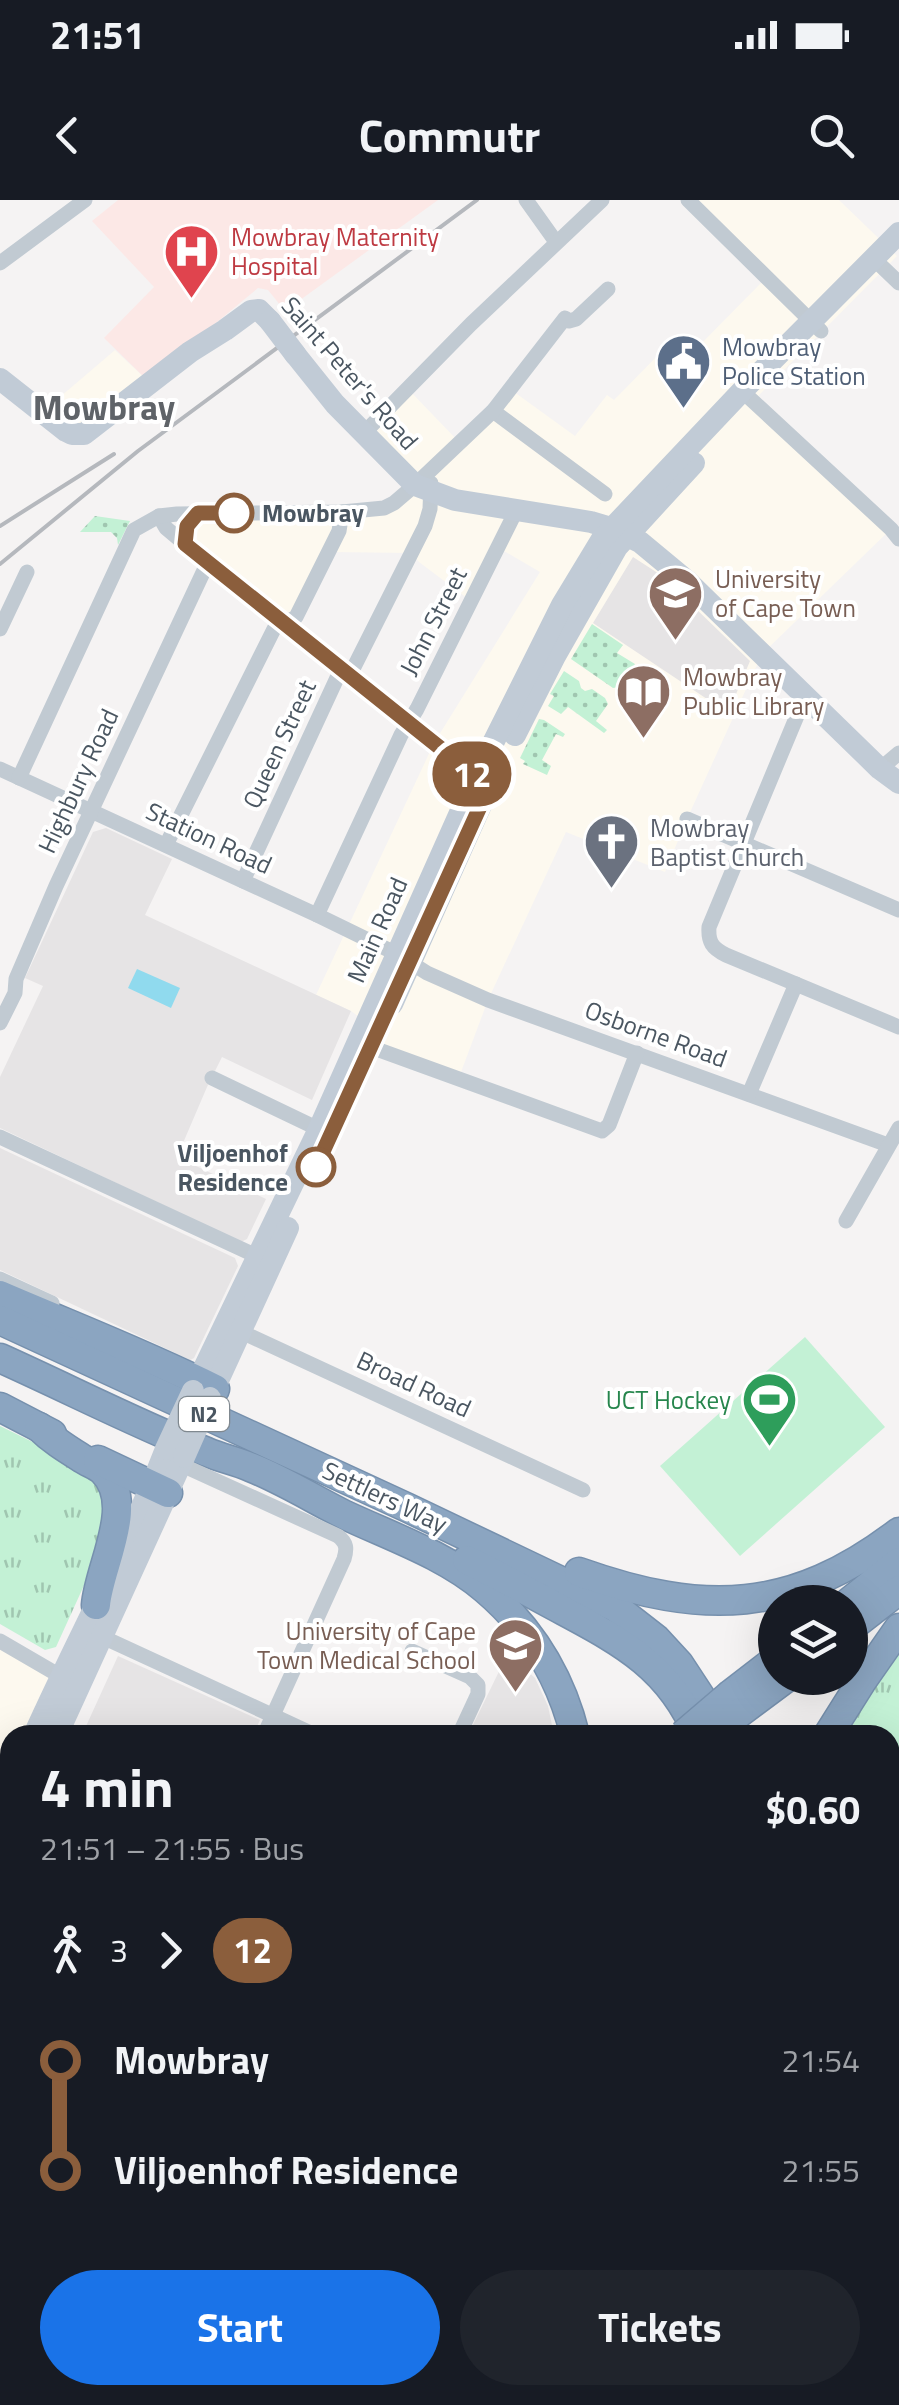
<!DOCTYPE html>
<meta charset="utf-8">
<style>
:root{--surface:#171b24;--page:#20242c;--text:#f1f3f6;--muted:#9ea1a6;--accent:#1a73e8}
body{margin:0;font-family:"Titillium Web",sans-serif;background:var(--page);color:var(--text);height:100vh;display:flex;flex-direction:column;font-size:38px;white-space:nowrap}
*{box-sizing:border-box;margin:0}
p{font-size:32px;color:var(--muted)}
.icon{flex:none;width:55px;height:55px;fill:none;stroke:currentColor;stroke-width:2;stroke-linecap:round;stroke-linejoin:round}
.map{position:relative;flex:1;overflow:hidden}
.details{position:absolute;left:0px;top:1525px;width:900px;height:680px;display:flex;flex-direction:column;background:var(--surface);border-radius:30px 30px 0 0;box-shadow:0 10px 40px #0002}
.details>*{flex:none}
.badge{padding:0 20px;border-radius:32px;font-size:35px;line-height:65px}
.controls{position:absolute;left:758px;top:1385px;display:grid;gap:20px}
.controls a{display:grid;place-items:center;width:110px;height:110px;border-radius:50%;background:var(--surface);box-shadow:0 10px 40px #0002;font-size:50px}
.map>.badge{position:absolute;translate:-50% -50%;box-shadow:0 0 0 5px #fff}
.legs{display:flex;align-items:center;gap:15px;height:110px;padding:0 40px;font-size:32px}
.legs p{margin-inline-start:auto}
.summary{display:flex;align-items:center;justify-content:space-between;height:170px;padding:0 40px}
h1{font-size:55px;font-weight:700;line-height:75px}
.button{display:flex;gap:20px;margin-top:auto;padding:20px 40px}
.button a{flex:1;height:115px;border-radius:60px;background:var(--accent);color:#fff;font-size:40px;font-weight:700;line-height:115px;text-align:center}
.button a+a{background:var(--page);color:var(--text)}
ul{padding:0 40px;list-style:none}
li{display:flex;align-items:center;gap:35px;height:110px;font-size:38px}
li i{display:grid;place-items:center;width:15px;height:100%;margin:0 12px;background:currentColor}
li i::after{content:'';width:25px;height:25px;margin:-12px;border:8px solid;border-radius:50%;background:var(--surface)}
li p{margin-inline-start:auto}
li:first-child i{background:linear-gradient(#0000 50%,currentColor 0)}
li:last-child i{background:linear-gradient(currentColor 50%,#0000 0)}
.status{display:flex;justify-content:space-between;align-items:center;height:70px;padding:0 50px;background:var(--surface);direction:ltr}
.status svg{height:28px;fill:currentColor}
header{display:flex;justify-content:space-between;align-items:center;height:130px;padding:0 40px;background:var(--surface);font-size:45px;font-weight:700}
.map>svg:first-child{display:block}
.commercial{fill:#fdf9ef}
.education{fill:#e6e4e5}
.medical{fill:#fce8e6}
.grass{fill:url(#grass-dots)}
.park{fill:url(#park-tufts)}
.pitch{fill:#c3f1d5}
.water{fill:#90daee}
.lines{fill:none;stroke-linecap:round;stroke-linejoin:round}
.highway-casing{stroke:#7690ad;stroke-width:31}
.street{stroke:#c1cad2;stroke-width:15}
.secondary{stroke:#c1cbd6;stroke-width:22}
.highway{stroke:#8ba5c1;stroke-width:28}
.rail{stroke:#b5b8bd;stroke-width:4}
.highway-bridge-casing{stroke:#7690ad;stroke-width:31;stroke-linecap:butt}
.secondary-bridge{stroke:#c1cbd6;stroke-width:22}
.highway-bridge{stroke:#8ba5c1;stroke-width:28}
.line-1-casing{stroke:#fff;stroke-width:22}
.line-1{stroke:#8b5e3c;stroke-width:15}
.stop-1-dot{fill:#fff;stroke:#8b5e3c;stroke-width:5}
.labels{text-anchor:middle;stroke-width:8;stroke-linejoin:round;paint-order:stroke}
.shield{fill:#fff;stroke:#808990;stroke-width:2.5}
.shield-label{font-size:22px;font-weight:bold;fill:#4a5661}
.health-label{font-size:25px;fill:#be3a42;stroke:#fff;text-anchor:start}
.service-label{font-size:25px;fill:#4e5e75;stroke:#fff;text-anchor:start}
.street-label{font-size:25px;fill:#4a5661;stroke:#fff}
.stop-label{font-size:25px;font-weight:bold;fill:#4a5661;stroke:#fff;text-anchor:start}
.education-label{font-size:25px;fill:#785e54;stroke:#fff;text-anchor:start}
.worship-label{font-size:25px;fill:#5b616d;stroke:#fff;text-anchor:start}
.leisure-label{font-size:25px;fill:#27864d;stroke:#fff;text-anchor:end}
.district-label{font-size:35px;font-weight:bold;fill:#5f6368;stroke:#fff}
</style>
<div class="status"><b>21:51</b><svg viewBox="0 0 49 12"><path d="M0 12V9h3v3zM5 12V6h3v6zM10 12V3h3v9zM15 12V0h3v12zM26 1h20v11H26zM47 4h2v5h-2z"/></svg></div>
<header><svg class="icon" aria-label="back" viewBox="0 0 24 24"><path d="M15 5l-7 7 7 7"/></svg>Commutr<svg class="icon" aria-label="search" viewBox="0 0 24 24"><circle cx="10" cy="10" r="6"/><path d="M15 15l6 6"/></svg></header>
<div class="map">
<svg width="899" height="2205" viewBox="0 0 899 2205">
<defs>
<pattern id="grass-dots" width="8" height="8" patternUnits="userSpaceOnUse" patternTransform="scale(2.5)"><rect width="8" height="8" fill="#c3f1d5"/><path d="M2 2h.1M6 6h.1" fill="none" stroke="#a0c6b0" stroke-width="1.8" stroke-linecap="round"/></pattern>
<pattern id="park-tufts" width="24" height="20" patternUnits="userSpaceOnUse" patternTransform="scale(2.5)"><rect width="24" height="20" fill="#c3f1d5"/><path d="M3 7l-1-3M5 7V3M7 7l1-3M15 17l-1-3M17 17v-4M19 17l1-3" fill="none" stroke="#a0c6b0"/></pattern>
</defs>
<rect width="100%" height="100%" fill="#f5f3f3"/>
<g class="commercial">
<path d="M688,0h151l58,56 -144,145 138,128 -129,125 -75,165 -22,53 -99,-40 -78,168 -30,80 -101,-38 9,-20 -15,-11 -35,-16 118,-252 106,-171 -36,-21 -33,50 -52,-39 -8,-9 -81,-1 -45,71 -100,-79v-14l14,-17 175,-2 40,-25 -51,-52 45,-45 51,53 51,-53 65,47 32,-41 7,5 56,-57 17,15 79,-80z"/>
<path d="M115,150l32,30 -64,49 -36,-21z"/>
<path d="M0,1441l60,35 -26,59h-24v55l-10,23z"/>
</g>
<g class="education">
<path d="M633,357l34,22 16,20 10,7 57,55 -22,52 -135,-90z"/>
<path d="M106,628l66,31 -27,56 206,96 -39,89 -90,-43 -15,30 -30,70 89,42 -19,40 -6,3 -241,-114v-51l43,-91 -18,-8 68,-146z"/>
<path d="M0,948l235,110 3,8 -44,92 -4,2 -190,-90z"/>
<path d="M508,1453l27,25 13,28 6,29h-86z"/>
<path d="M118,1456l142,64 -7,15h-171z"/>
<path d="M172,2195h252l1,10h-257z"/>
</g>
<path class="medical" d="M118,0h320l-153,111 -17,-21 -10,-2 -111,92 -43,-42 50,-51 -62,-66z"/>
<g class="grass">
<path d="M95,316l35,5 -12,24 -1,-7 -6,-6h-31z"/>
<path d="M592,424l31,21 -6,8 18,11 -15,23 -7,1 -42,-29z"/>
<path d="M564,471l15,10 2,7 4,3 7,-2 13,9 3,6 -12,17 11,9 -3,3 -36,-26 -7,7 -13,-8 6,-10 -4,-2z"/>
<path d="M539,519l5,1 21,14 -2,3 -7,-3 -14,26 9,6 -4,9 -24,-11 2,-3 -5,-3z"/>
</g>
<g class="park">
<path d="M0,1226l51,25 42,24 14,21 -11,63 -40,88 -11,3 -45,-26z"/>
<path d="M899,1448v757h-304v-10h295v-660h-43l38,-69z"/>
</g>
<path class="pitch" d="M805,1137l80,90 -145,129 -80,-90z"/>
<path class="water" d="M137,769l43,19 -9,20 -43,-20z"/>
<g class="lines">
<defs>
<g id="highway">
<path d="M0,1095c72,31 145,59 215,94"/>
<path d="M0,1120l408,188 207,99 41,32 23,25 21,32 18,36"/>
<path d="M0,1158c69,31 137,66 207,94 14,6 29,9 43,15 33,13 63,32 95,48 47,22 100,40 140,74 46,39 76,89 90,146"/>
<path d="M0,1207l52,27"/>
<path d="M39,1227c13,13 28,22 44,32 6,4 15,7 20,12 34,33 -4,95 -7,134"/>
<path d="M98,1260l70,33"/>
<path d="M467,1360c33,16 65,34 97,51 60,32 107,58 134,124"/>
<path d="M579,1372c124,44 213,42 320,-40"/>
<path d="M849,1402l50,-40"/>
<path d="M850,1428l49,-38"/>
<path d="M731,1494l44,-34"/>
<path d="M739,1513l47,-35"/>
<path d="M828,1535l34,-54 37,-53"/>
<path d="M442,2195l2,10"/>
<path d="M501,2195l3,10"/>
<path d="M523,2195l1,10"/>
<path d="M553,2195l1,10"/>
<path d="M583,2205v-10"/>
</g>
</defs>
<use href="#highway" class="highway-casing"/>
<g class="street">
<path d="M526,0l30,42"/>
<path d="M688,0l133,131"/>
<path d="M874,59l25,24"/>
<path d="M0,63l85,-63"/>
<path d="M742,191l149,138 8,10"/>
<path d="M493,211l112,83"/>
<path d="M363,234l108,-110 131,-124"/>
<path d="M159,316l7,12 19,16 304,243"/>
<path d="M0,429l27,-57"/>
<path d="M807,499l-8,12 -90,216c-1,15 3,21 17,28l173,72"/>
<path d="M0,569l317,146 80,39 30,19 61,27 400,145"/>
<path d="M880,569l19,-16"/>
<path d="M19,578l115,-248 25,-14 18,-2 165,-2 42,-4 10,-5 21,-18 78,-74 72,-93 4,3 7,-2 32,-30"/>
<path d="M687,619l212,91"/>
<path d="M166,645l108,-216 22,-12 43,-86 3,-19"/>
<path d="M243,681l94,-203 17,-11 71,-141 5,-17 1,-26"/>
<path d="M317,715l84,-180 16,-26 99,-198"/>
<path d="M0,823l15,-30 1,-14 40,-93 152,-324"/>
<path d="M357,842l245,89 7,-6 28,-72"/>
<path d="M212,878l119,57"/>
<path d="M749,894l47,-110"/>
<path d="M0,937l263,122"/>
<path d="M846,1021l53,-93"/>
<path d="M0,1079l52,24"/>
<path d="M233,1128l350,162"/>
<path d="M173,1261l165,75c9,7 9,13 6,23l-80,176"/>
<path d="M96,1434l219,101"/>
<path d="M0,1441l67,39"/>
<path d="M412,1451l58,26 8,8v9l-19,41"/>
<path d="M0,1850l10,5"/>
<path d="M412,2195l1,10"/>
<path d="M159,2205l5,-10"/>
</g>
<g class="secondary">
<path d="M295,154l40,50 80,81 40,15 136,22 20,6 29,14 47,39 193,188 19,14"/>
<path d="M0,179l66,52 6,3h12l106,-82 35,-22 26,-19 8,-1 11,11"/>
<path d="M515,535l40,-79 62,-109 77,-84"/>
<path d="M392,804l89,-199"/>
<path d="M193,1191l126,-262 157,-352 86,-172 40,-66 140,-148 157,-158"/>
<path d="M210,1198l78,-170"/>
<path d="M34,1535c43,-96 94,-188 132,-286"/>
<path d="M57,1535l127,-278"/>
<path d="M0,1613l10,-23"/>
<path d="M0,1665l10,-22"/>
</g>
<use href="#highway" class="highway"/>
<g class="rail">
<path d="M0,326l114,-72"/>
<path d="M0,364l138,-113 339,-251"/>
</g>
<defs>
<g id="highway-bridge">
<path d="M683,1535l48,-41"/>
<path d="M713,1535l26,-22"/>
</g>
</defs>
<use href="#highway-bridge" class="highway-bridge-casing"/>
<g class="secondary-bridge">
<path d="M270,121l25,33"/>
<path d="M166,1249l27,-58"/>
<path d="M184,1257l26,-59"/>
</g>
<use href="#highway-bridge" class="highway-bridge"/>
</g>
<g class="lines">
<defs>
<path id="line-1" d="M234,313h-36l-11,13 -2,18 304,243 -173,380"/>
</defs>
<use href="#line-1" class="line-1-casing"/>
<use href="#line-1" class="line-1"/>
</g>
<defs>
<symbol id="hospital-pin" viewBox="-11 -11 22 30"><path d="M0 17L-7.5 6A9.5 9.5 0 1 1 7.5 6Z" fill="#e0444e" stroke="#fff"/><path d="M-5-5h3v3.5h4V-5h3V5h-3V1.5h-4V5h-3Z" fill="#fff"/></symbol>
<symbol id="civic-pin" viewBox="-11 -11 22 30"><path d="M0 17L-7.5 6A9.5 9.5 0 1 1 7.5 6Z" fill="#5c6f8a" stroke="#fff"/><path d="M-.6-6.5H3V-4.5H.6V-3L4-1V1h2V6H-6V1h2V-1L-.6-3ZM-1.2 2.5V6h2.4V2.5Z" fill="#fff"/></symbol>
<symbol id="university-pin" viewBox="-11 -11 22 30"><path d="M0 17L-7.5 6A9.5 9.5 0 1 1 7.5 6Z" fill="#8d6e63" stroke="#fff"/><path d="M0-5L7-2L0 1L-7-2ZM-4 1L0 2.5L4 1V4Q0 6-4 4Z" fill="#fff"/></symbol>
<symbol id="library-pin" viewBox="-11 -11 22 30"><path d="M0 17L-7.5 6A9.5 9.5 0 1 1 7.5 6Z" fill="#8d6e63" stroke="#fff"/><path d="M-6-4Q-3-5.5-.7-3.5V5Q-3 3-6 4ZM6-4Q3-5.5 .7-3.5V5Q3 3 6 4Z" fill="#fff"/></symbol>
<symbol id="church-pin" viewBox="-11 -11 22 30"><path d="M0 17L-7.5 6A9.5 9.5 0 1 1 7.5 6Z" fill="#6b7280" stroke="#fff"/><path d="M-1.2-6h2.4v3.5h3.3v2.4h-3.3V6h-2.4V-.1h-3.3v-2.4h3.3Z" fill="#fff"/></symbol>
<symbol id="stadium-pin" viewBox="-11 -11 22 30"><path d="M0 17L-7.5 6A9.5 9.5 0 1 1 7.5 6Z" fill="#2e9e5b" stroke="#fff"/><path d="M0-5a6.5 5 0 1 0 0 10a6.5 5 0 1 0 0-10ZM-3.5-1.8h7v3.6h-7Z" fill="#fff"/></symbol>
</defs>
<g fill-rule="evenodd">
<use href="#hospital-pin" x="160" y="20" width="63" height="86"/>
<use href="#civic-pin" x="652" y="130" width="63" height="86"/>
<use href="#university-pin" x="644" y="362" width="63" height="86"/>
<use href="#library-pin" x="612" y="460" width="63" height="86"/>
<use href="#church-pin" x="580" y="610" width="63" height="86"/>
<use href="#stadium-pin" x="738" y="1168" width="63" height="86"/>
<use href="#university-pin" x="484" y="1414" width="63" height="86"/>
</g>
<g class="stop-1-dot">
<circle cx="234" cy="313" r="18"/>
<circle cx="316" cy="967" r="18"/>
</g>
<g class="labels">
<rect class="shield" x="179" y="1197" width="50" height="34" rx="8"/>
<g class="shield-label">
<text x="204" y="1222">N2</text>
</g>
<g class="health-label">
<text x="231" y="46">Mowbray Maternity<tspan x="231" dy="29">Hospital</tspan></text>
</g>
<g class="service-label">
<text x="722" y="156">Mowbray<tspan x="722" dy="29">Police Station</tspan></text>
</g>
<g class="street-label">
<text transform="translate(350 173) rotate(49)" y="9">Saint Peter's Road</text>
<text transform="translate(433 421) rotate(-63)" y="9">John Street</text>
<text transform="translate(279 544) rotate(-65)" y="9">Queen Street</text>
<text transform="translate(78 581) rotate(-65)" y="9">Highbury Road</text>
<text transform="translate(209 638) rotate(25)" y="9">Station Road</text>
<text transform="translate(377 730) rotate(-66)" y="9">Main Road</text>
<text transform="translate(656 834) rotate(20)" y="9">Osborne Road</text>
<text transform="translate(414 1184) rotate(25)" y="9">Broad Road</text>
<text transform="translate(385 1297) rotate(25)" y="9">Settlers Way</text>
</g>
<g class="stop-label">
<text x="262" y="322">Mowbray</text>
<text x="288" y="962" text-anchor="end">Viljoenhof<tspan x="288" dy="29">Residence</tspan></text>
</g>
<g class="education-label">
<text x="715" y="388">University<tspan x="715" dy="29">of Cape Town</tspan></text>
<text x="683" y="486">Mowbray<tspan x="683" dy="29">Public Library</tspan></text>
<text x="476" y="1440" text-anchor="end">University of Cape<tspan x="476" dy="29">Town Medical School</tspan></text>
</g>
<g class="worship-label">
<text x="650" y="637">Mowbray<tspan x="650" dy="29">Baptist Church</tspan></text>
</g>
<g class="leisure-label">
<text x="731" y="1209">UCT Hockey</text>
</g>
<g class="district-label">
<text x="104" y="220">Mowbray</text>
</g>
</g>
</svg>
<div class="controls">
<a><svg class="icon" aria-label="layers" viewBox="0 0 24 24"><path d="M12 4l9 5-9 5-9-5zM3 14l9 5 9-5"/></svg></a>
</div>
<b class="badge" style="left:472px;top:574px;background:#8b5e3c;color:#fff">12</b>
<section class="details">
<div class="summary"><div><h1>4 min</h1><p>21:51 – 21:55 · Bus</p></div><b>$0.60</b></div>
<div class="legs"><svg class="icon" aria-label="walk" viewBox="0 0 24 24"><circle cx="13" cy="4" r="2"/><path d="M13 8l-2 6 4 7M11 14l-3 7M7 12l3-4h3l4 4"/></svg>3<svg class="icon" aria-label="forward" viewBox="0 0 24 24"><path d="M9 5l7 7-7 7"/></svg><b class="badge" style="background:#8b5e3c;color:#fff">12</b></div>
<ul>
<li><i style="color:#8b5e3c"></i><b>Mowbray</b><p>21:54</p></li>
<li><i style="color:#8b5e3c"></i><b>Viljoenhof Residence</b><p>21:55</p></li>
</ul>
<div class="button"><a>Start</a><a>Tickets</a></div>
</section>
</div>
